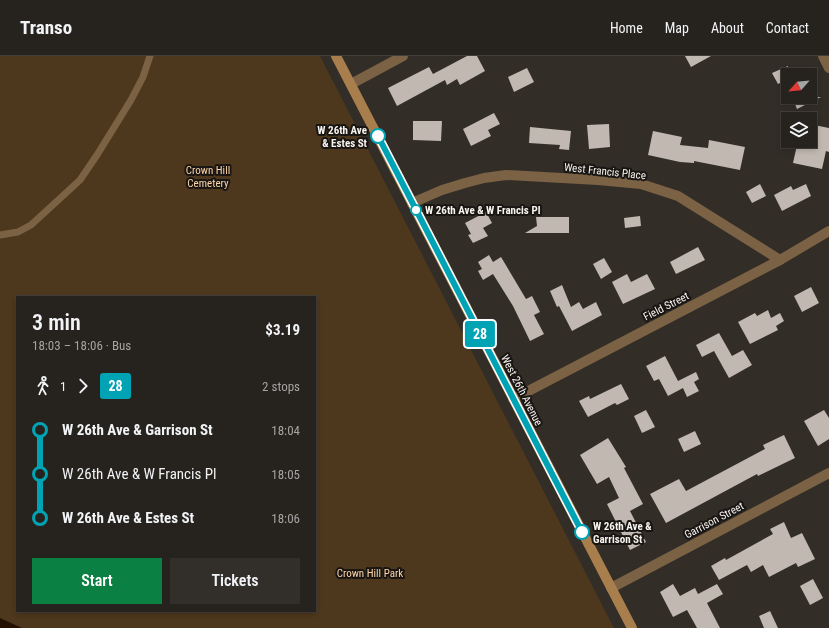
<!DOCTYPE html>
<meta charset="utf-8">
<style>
:root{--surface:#26221d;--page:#322f2a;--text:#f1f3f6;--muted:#a4a4a4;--line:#423f3b;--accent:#0b8043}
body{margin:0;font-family:"Roboto Condensed",sans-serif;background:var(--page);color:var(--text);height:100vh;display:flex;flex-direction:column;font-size:15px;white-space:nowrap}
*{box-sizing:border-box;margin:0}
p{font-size:13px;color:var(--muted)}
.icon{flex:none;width:22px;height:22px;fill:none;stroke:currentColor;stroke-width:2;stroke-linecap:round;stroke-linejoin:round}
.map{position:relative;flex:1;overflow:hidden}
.details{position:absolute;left:16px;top:240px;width:300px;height:316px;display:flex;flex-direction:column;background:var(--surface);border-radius:0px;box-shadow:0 2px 6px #0003,0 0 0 1px var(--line)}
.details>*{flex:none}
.badge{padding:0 8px;border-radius:3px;font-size:14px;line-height:26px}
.needle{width:26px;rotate:243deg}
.fabs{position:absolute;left:781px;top:12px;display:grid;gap:8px}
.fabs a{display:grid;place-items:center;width:36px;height:36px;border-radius:0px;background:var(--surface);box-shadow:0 2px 6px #0003,0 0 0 1px var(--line);font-size:20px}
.map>.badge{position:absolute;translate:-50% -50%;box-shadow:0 0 0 2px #fff}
.legs{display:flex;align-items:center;gap:6px;height:44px;padding:0 16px;font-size:13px}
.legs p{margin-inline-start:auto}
.head{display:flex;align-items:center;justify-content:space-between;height:68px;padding:0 16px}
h1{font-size:22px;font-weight:600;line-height:30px}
.button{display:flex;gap:8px;margin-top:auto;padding:8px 16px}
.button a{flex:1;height:46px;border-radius:0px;background:var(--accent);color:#fff;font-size:16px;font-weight:600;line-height:46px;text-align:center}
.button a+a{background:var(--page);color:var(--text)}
ul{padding:0 16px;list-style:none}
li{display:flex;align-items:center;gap:14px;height:44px;font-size:15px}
li i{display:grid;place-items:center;width:6px;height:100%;margin:0 5px;background:currentColor}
li i::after{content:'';width:10px;height:10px;margin:-5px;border:3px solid;border-radius:50%;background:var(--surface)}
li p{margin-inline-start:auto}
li:first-child i{background:linear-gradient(#0000 50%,currentColor 0)}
li:last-child i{background:linear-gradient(currentColor 50%,#0000 0)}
header{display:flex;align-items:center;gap:24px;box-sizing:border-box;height:56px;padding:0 20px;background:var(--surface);border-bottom:1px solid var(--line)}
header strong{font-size:19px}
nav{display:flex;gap:22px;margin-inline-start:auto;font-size:14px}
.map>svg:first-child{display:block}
.green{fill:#4d371d;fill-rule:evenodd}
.water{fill:#231000}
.building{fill:#c0b8b1}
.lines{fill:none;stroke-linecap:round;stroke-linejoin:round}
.lane{stroke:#7c6244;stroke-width:7}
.street{stroke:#7c6244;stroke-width:10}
.secondary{stroke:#a87e4d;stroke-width:10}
.line-1-casing{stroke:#fff;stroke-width:9}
.line-1{stroke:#00a3b4;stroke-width:6}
.stop-1-dot{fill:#fff;stroke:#00a3b4;stroke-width:2}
.labels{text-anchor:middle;stroke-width:4;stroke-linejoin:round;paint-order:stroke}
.stop-label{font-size:11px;font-weight:bold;fill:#f7f3ef;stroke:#181513;text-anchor:start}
.park-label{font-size:11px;fill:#fdd5a8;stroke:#181513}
.street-label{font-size:11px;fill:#f7f3ef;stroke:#181513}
</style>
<header>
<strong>Transo</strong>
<nav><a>Home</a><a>Map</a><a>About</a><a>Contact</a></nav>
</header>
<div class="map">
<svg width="829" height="572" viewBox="0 0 829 572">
<rect width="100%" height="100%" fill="#322d27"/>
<path class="green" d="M0,0h320l294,572h-614zM17,241h298v314h-298z"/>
<path class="water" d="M0,562l22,10h-22z"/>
<g class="building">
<path d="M467,0h10l8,15 -25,14 -3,-6 -10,6 -2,-5 -48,26 -9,-18 41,-21 4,7z"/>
<path d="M685,0h26l-20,11z"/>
<path d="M788,10v13l-10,5 -6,-11z"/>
<path d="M527,12l7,14 -20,10 -6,-15z"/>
<path d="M792,41h29l-24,12z"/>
<path d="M494,57l6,11 -12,6 3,6 -20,10 -8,-17z"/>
<path d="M413,65h29l-1,20 -28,-1z"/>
<path d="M609,68l1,23 -21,2 -2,-24z"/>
<path d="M814,69l15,3v24l-3,-1 -4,18 -29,-6 4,-18 12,3z"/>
<path d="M530,71l41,4 -2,19 -10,-1 1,-4 -31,-2z"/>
<path d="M653,75l29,6 -2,8 28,3 1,-8 36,7 -5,23 -46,-9v2l-14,-1 -32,-7z"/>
<path d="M760,128l6,12 -14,7 -6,-11z"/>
<path d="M806,128l5,12 -29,15 -8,-16 17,-9 2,4z"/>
<path d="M486,156l6,11 -9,5 5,8 -15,7 -5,-8 3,-1 -6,-11z"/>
<path d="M640,160l1,10 -16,2 -1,-10z"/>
<path d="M536,161h33v16h-44l12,-7z"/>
<path d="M698,191l7,13 -29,14 -6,-12z"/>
<path d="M489,199l4,7 8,-5 25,42 6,-3 8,16 -6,3 10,19 -14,7 -17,-35 -20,-32 -10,6 -5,-9 4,-2 -4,-7z"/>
<path d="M604,202l8,14 -11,7 -8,-15z"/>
<path d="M627,218l4,8 16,-8 8,15 -32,15 -11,-22z"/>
<path d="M562,229l9,22 8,-5 4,7 13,-7 6,13 -30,16 -13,-25 -2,1 -7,-16z"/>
<path d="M811,231l8,16 -17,9 -8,-16z"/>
<path d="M768,254l3,8 9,-5 4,8 -8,5 2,4 -28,14 -12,-22 17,-9 2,3z"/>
<path d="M719,277l13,23 11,-6 9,15 -23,13 -15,-27 -12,6 -6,-12z"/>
<path d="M665,300l13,25 18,-9 3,7 -5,3 5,9 -12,6 -4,-9 -15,8 -9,-17 -5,2 -8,-15z"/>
<path d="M621,328l8,15 -12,6 -2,-2 -27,14 -9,-16 10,-5 1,3z"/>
<path d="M646,354l9,17 -13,6 -8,-17z"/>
<path d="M824,354l5,8v21l-11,7 -14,-25z"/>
<path d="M695,375l6,13 -17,8 -6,-13z"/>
<path d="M784,379l11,23 -37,18 -1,-2 -91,49 -16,-29 29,-15 7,12 79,-42 -2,-4z"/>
<path d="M608,382l18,29 -2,1 19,36 -13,7 16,31 -16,8 -23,-46 12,-6 -10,-21 -12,7 -17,-29z"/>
<path d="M784,466l7,16 11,-5 13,26 -17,8 -2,-4 -27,14 -6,-12 -12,7 -4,-7 -28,15 -8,-14 14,-8 1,2 47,-26 -3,-5z"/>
<path d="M813,523l10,19 -13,7 -10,-19z"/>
<path d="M673,528l7,12 15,-8 3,6 19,-10 6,10 -16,9 13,25h-23l-10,-18 -14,7 -13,-25z"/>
<path d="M770,555l8,17h-14l-5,-12z"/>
</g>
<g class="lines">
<path class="lane" d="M0,179l18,-3 13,-7 49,-45 17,-25 34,-55 12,-23 7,-21"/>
<g class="street">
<path d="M823,0l6,12"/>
<path d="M351,28l52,-28"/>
<path d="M412,147l30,-13 23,-7 19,-5 22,-3 92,5 43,4 37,12 102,64"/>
<path d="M513,343l267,-139 49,-29"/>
<path d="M611,532l218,-115"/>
</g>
<path class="secondary" d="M336,0l296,572"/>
</g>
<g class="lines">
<defs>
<path id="line-1" d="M378,80l204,396"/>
</defs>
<use href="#line-1" class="line-1-casing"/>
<use href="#line-1" class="line-1"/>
</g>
<g class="stop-1-dot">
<circle cx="378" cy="80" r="7"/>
<circle cx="416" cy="154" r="5"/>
<circle cx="582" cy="476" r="7"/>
</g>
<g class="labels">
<g class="stop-label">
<text x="367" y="78" text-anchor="end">W 26th Ave<tspan x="367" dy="13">&amp; Estes St</tspan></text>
<text x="425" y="158">W 26th Ave &amp; W Francis Pl</text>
<text x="593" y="474">W 26th Ave &amp;<tspan x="593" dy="13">Garrison St</tspan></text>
</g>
<g class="park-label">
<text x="208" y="118">Crown Hill<tspan x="208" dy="13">Cemetery</tspan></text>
<text x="370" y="521">Crown Hill Park</text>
</g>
<g class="street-label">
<text transform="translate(605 115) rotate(6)" y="4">West Francis Place</text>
<text transform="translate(666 250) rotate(-27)" y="4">Field Street</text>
<text transform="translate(522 334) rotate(63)" y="4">West 26th Avenue</text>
<text transform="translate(714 464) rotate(-28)" y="4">Garrison Street</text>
</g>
</g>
</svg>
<div class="fabs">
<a><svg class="needle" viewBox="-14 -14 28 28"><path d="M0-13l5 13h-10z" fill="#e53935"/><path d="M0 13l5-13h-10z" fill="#a4a4a4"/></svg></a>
<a><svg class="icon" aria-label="layers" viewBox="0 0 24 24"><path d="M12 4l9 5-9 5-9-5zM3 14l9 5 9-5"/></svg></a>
</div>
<b class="badge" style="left:480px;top:278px;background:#00a3b4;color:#fff">28</b>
<section class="details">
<div class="head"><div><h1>3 min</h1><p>18:03 – 18:06 · Bus</p></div><b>$3.19</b></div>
<div class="legs"><svg class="icon" aria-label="walk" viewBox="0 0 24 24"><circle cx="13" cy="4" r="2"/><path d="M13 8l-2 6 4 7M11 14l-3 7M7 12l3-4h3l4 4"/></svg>1<svg class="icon" aria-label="forward" viewBox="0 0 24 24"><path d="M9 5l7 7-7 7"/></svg><b class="badge" style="background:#00a3b4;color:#fff">28</b><p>2 stops</p></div>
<ul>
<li><i style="color:#00a3b4"></i><b>W 26th Ave &amp; Garrison St</b><p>18:04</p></li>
<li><i style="color:#00a3b4"></i><span>W 26th Ave &amp; W Francis Pl</span><p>18:05</p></li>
<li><i style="color:#00a3b4"></i><b>W 26th Ave &amp; Estes St</b><p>18:06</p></li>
</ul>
<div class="button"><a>Start</a><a>Tickets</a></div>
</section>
</div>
